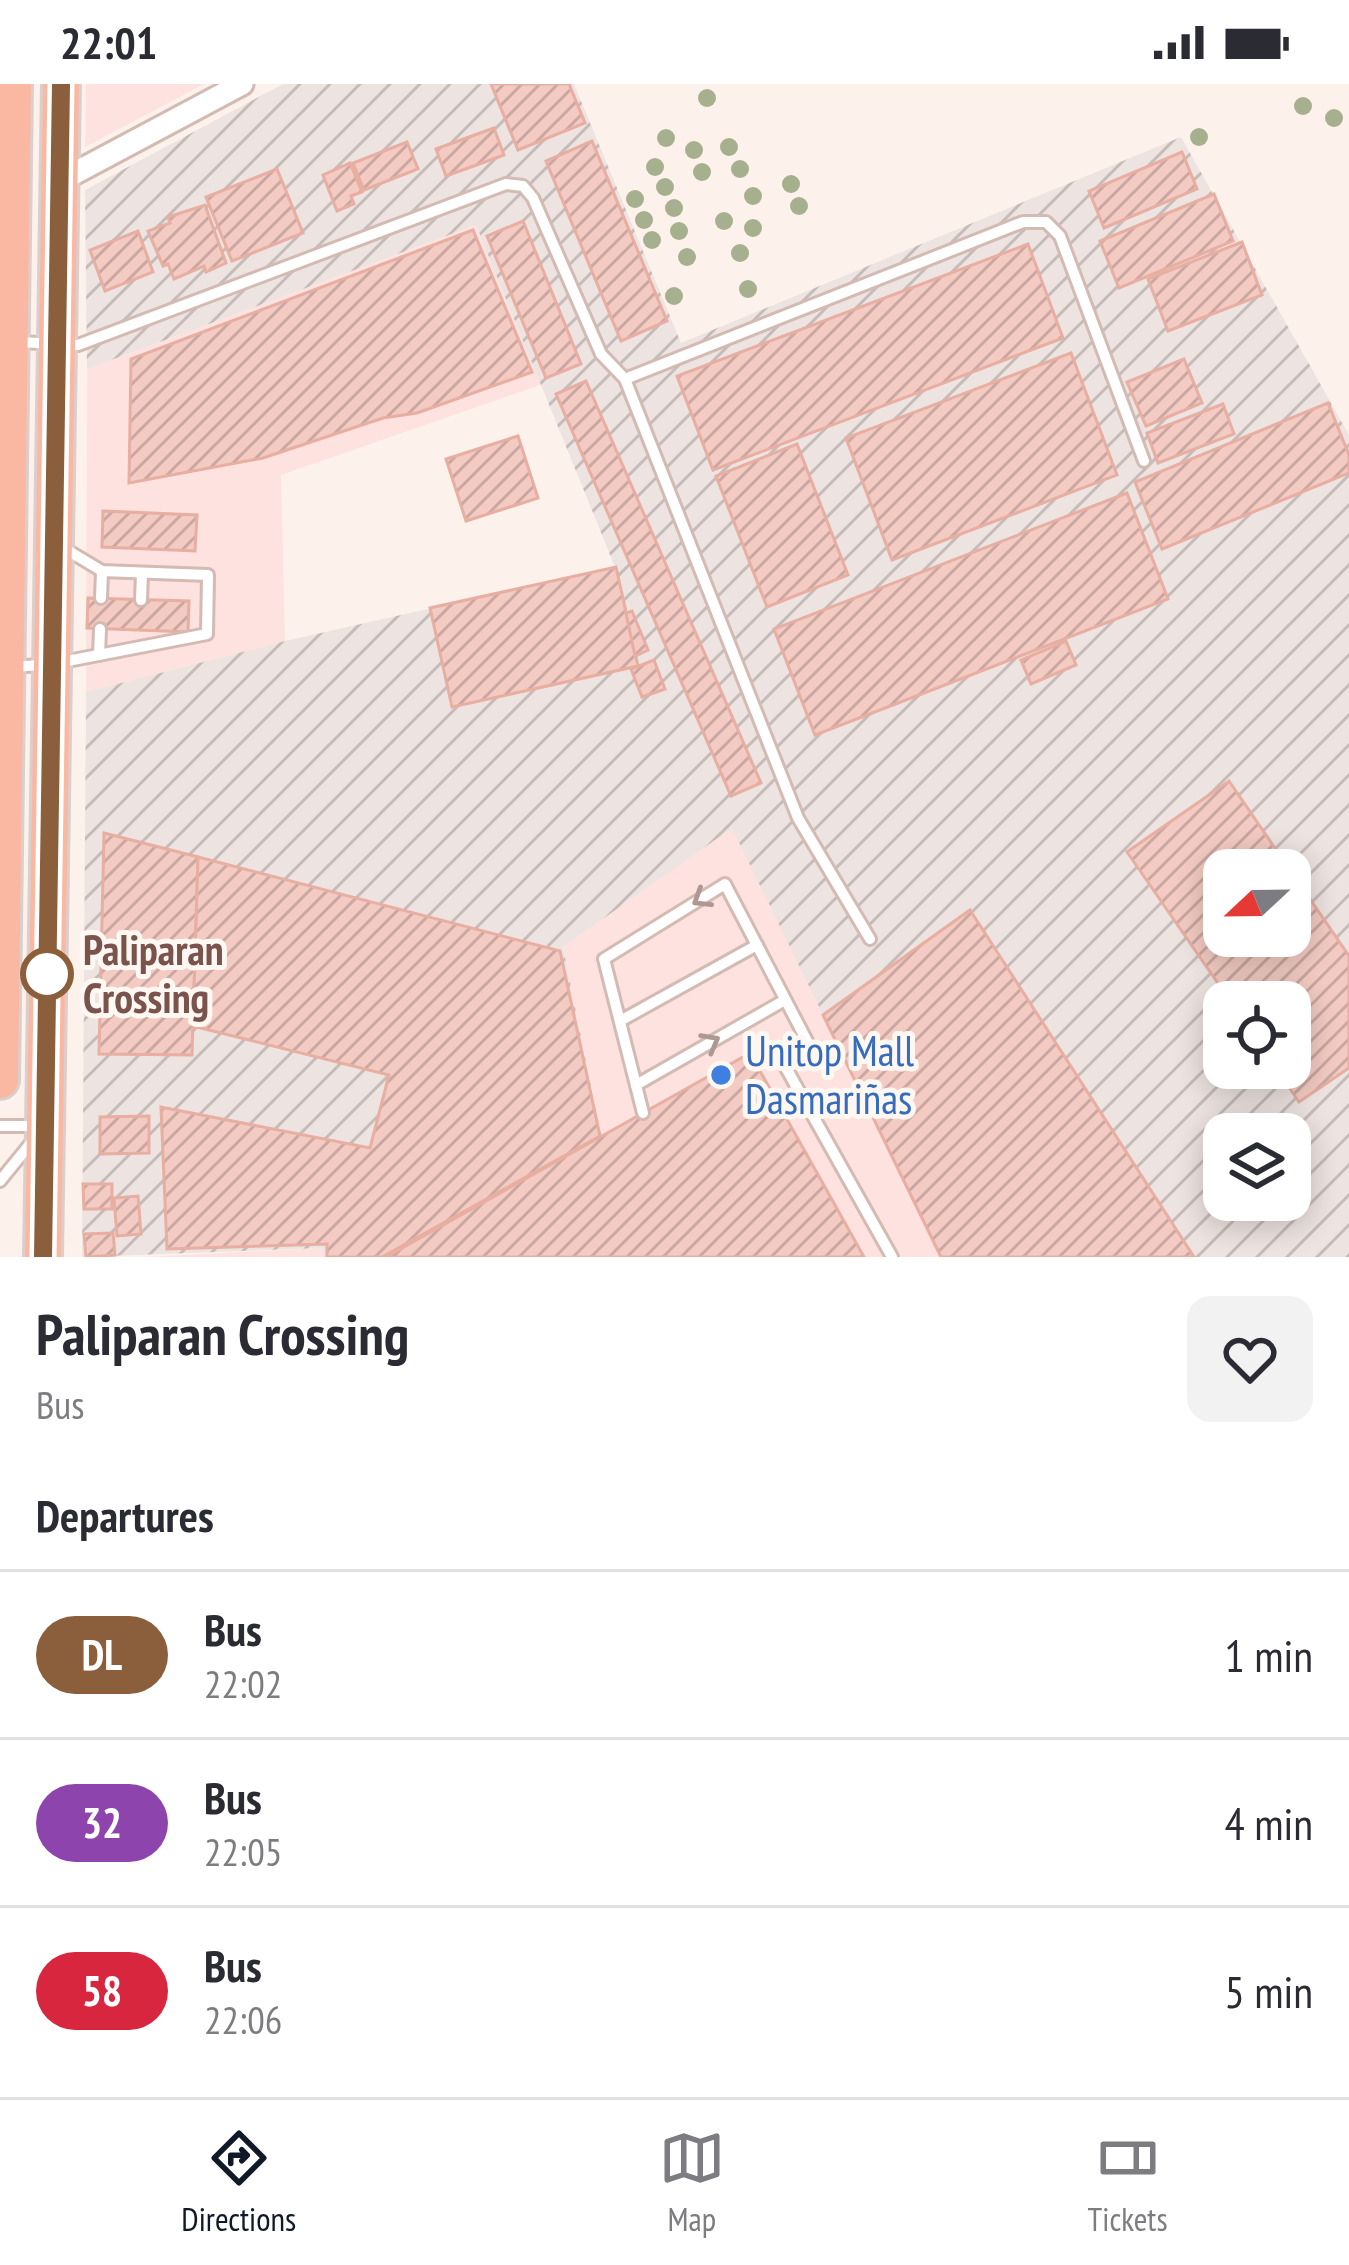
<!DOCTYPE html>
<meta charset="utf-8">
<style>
:root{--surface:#fff;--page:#f2f2f3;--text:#2b2b33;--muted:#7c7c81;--line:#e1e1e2;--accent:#111827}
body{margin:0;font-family:"PT Sans Narrow",sans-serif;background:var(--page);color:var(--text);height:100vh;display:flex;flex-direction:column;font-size:45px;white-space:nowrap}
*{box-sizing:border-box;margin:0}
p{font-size:39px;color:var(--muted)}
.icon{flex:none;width:66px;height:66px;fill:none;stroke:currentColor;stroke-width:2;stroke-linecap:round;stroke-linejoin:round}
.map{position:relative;height:1173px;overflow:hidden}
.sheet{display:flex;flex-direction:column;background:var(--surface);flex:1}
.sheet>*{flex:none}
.badge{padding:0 24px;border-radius:39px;font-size:42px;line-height:78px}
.needle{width:78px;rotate:248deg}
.controls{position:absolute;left:1203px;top:765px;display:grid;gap:24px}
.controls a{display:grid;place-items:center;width:108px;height:108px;border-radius:24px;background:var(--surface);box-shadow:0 6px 30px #0003;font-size:60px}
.map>.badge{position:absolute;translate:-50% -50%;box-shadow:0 0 0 6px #fff}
h2{padding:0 36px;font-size:45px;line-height:108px}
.round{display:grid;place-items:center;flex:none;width:126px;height:126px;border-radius:24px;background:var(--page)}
.head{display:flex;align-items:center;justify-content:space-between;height:204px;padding:0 36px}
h1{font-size:57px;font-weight:700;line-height:90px}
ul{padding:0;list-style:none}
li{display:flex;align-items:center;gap:36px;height:168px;padding:0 36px;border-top:3px solid var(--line)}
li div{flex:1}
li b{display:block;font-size:45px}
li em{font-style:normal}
li .badge{min-width:132px;font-weight:700;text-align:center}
.status{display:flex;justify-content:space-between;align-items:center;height:84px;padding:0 60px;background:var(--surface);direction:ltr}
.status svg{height:33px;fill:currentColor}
.dock{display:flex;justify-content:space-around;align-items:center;height:168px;border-top:3px solid var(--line);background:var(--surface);font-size:33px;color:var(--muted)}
.dock a{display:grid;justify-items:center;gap:6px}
.dock .current{color:var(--accent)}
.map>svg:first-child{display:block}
.commercial{fill:#fde2df}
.industrial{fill:url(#industrial-furrows);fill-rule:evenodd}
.building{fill:url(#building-hatch);stroke:#e7aea1;stroke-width:3}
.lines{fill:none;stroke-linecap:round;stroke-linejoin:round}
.service-casing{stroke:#d3bab2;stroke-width:16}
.minor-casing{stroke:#d3bab2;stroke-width:27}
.trunk-casing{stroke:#dacfcd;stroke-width:42}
.service{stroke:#fff;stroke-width:10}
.minor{stroke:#fff;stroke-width:21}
.trunk{stroke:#fab8a2;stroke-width:36}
.tree{fill:#a6b08e}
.oneway{stroke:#af9894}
.line-casing{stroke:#fff;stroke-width:27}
.line{stroke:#8b5e3c;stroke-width:18}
.stop-dot{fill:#fff;stroke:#8b5e3c;stroke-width:6}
.shop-dot{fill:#3f7fe0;stroke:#fff7f2;stroke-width:4.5}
.labels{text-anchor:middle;stroke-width:10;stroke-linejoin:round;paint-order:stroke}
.stop-label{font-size:42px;font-weight:bold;fill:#7a534c;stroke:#fff7f2;text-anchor:start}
.shop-label{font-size:42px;fill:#366cbe;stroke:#fff7f2;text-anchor:start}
</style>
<div class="status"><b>22:01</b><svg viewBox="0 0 49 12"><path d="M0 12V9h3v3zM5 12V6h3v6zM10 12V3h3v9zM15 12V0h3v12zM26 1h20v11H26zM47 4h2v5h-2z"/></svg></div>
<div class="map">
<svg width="1349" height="1173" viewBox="0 0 1349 1173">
<defs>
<pattern id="industrial-furrows" width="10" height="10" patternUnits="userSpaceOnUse" patternTransform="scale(3)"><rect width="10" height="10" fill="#ede3e0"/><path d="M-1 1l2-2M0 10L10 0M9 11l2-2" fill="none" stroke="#c5bbb8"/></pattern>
<pattern id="building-hatch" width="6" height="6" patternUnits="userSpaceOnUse" patternTransform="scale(3)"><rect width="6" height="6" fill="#f3cbc2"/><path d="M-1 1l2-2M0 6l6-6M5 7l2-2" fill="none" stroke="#caa7a0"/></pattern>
</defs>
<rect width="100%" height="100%" fill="#fdf2eb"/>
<g class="commercial">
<path d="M86,0h118l-119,63z"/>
<path d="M476,141l67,159 -262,91 4,166 -199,51 1,-323z"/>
<path d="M733,743l208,430h-558l218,-121 -38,-189z"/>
<path d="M322,1164l1,9h-178z"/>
</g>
<path class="industrial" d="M283,0h291l107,259 500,-206 168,298v822h-408l-209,-429 -169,119 38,189 -218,121h-60l-1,-9 -240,9 4,-565 199,-51 330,-74 -139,-342 -389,144 -2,-179zM1224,786h66v66h-66zM1224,918h66v66h-66zM1224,1050h66v66h-66z"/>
<g class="building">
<path d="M491,0h78l16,39 -67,27z"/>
<path d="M494,44l10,27 -58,21 -10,-27z"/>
<path d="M592,57l75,180 -46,20 -75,-180z"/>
<path d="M407,58l11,27 -54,21 -11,-27z"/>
<path d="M1182,68l15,37 -93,39 -15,-37z"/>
<path d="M350,79l12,29 -11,4 3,8 -17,7 -14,-36z"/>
<path d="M277,85l26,64 -71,28 -26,-64z"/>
<path d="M1214,110l19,47 -114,47 -19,-47z"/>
<path d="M205,121l21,58 -20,9 -2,-6 -30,13 -6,-15 -5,2 -15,-35 22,-8 -2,-6z"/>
<path d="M523,137l58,143 -35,14 -59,-142z"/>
<path d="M473,146l59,142 -115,41 -34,5 -120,40 -134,25 2,-124z"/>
<path d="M138,147l15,41 -48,19 -15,-41z"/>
<path d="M1242,158l20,53 -94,36 -20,-52z"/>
<path d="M1028,160l35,94 -350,132 -36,-94z"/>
<path d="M1071,269l46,122 -225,85 -46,-122z"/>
<path d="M1184,275l18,44 -56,23 -19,-44z"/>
<path d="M586,297l175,402 -30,13 -175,-402z"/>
<path d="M1328,319l21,52v18l-187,76 -27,-67z"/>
<path d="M1223,320l11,30 -76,29 -11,-30z"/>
<path d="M518,352l20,62 -72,23 -20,-62z"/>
<path d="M797,360l51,131 -81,32 -51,-131z"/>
<path d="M1127,409l41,106 -353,136 -41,-106z"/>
<path d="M103,427l94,4 -2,36 -93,-4z"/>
<path d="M616,483l22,99 -186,41 -22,-99z"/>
<path d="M88,514l101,3 -1,31 -101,-4z"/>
<path d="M632,527l16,39 -13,6 -9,-43z"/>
<path d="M1066,557l10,24 -45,19 -10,-24z"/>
<path d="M654,576l11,29 -23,8 -11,-28z"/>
<path d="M1229,697l61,89h-66v66h66v-66l59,86v112l-50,34 -23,-34h14v-66h-59l-104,-150z"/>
<path d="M104,749l94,24 -6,198 -93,-1z"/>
<path d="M198,773l362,94 40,185 -218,121h-55v-13l-160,5 -6,-142 209,41 19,-73 -196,-49z"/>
<path d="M970,826l224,347h-253l-118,-242z"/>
<path d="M750,969l114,204h-478l257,-144z"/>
<path d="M149,1032v37l-49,1v-37z"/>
<path d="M83,1100h29v25h-28z"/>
<path d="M138,1112l3,38 -24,2 -3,-38z"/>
<path d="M113,1149l2,22 -29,2 -2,-23z"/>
</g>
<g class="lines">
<defs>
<g id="service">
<path d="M19,258l59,3 428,-161 17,2 10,12 68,156 24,25 173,439 72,121"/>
<path d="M625,295l398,-157h23l14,14 84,225"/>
<path d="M101,514l1,-27"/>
<path d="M141,516l1,-27"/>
<path d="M99,571l1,-26"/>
<path d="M14,583l38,-3 155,-30 1,-59 -106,-4 -40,-24"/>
<path d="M620,937l137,-76"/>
<path d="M636,1001l149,-85"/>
<path d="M643,1029l-39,-154 121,-75 83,159 -27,16 111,198"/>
<path d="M0,1042h41"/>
<path d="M0,1097l35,-43"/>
</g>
<path id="minor" d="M60,97l182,-97"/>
<g id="trunk">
<path d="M0,996l13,-996"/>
<path d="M43,1173l18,-1173"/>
</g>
</defs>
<use href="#service" class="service-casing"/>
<use href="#minor" class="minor-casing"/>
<use href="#trunk" class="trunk-casing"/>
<use href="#service" class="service"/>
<use href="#minor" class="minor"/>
<use href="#trunk" class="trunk"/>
</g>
<g class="tree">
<circle cx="707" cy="14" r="9"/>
<circle cx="1303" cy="22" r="9"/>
<circle cx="1334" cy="34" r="9"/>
<circle cx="1199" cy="53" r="9"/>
<circle cx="666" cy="54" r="9"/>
<circle cx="729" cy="63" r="9"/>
<circle cx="694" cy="66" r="9"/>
<circle cx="655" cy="83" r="9"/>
<circle cx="740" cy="85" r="9"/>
<circle cx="702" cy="88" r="9"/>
<circle cx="791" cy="100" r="9"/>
<circle cx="665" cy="103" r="9"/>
<circle cx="753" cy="112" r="9"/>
<circle cx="635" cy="115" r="9"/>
<circle cx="799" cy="122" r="9"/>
<circle cx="674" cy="124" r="9"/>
<circle cx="644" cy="136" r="9"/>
<circle cx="724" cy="137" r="9"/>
<circle cx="753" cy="144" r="9"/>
<circle cx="679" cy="147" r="9"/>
<circle cx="652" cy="156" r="9"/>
<circle cx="740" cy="169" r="9"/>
<circle cx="687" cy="173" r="9"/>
<circle cx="748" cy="205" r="9"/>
<circle cx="674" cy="212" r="9"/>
</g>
<defs><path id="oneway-chevron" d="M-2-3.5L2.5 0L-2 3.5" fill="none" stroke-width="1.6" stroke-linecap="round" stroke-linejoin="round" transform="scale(3)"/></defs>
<g class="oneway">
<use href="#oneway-chevron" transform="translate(701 815) rotate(148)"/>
<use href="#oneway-chevron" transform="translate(711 958) rotate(-29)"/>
</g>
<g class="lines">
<defs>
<path id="line" d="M43,1173l18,-1173"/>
</defs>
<use href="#line" class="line-casing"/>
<use href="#line" class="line"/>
</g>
<circle class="stop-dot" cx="47" cy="890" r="24"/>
<circle class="shop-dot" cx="721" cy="991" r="12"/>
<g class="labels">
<g class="stop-label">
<text x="83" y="881">Paliparan<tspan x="83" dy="48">Crossing</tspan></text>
</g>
<g class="shop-label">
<text x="745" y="982">Unitop Mall<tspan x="745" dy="48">Dasmariñas</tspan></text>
</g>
</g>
</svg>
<div class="controls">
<a><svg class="needle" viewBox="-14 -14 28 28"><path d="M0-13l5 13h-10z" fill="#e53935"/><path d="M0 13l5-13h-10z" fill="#7c7c81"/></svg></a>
<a><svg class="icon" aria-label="locate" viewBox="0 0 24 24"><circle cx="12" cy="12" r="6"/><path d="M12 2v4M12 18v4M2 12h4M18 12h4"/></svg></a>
<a><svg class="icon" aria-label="layers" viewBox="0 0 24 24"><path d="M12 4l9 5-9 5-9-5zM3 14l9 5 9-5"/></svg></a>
</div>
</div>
<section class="sheet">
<div class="head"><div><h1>Paliparan Crossing</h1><p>Bus</p></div><a class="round"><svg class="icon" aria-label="heart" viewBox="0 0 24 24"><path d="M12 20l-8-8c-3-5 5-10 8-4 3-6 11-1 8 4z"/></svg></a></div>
<h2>Departures</h2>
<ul>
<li><span class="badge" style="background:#8b5e3c;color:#fff">DL</span><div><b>Bus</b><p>22:02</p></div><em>1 min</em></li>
<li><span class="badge" style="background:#8e44ad;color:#fff">32</span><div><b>Bus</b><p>22:05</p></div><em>4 min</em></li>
<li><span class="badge" style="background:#d7263d;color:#fff">58</span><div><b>Bus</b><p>22:06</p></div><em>5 min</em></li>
</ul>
</section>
<nav class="dock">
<a class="current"><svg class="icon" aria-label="directions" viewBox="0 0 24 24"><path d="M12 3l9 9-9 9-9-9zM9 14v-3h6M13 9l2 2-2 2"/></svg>Directions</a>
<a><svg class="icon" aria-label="map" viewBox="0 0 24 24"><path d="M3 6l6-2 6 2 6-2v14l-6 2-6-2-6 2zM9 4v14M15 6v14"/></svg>Map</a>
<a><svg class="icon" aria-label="tickets" viewBox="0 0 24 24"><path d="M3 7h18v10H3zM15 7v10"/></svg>Tickets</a>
</nav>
